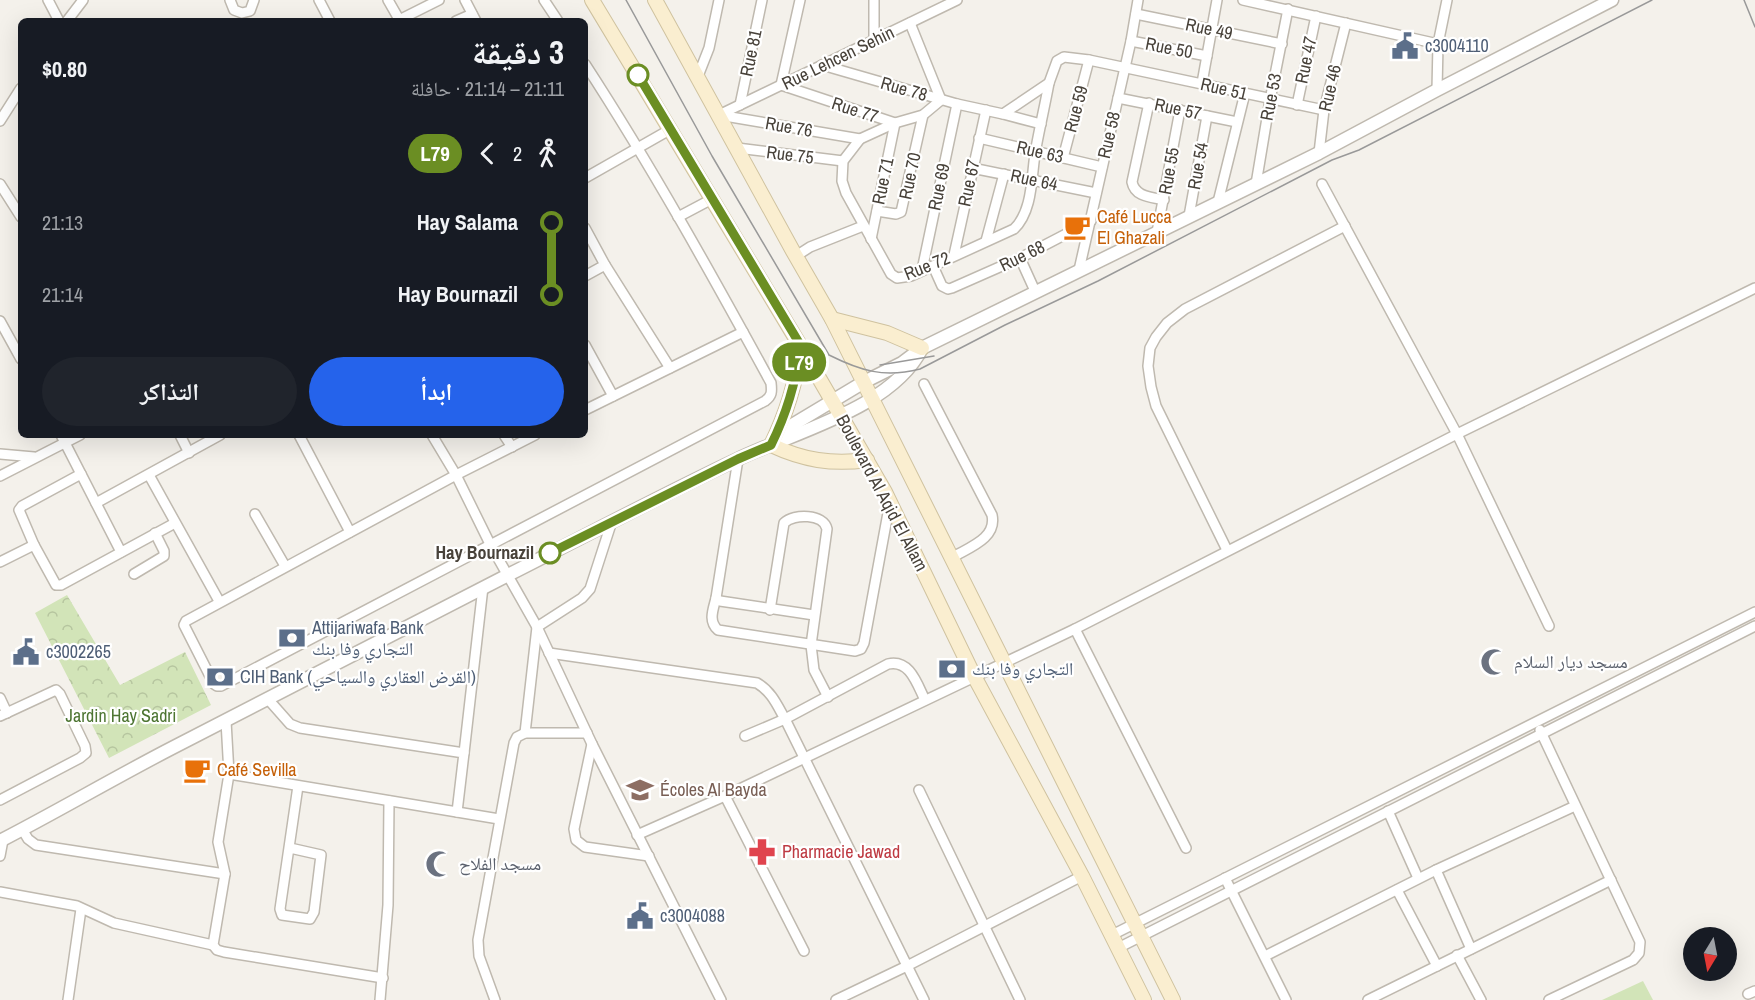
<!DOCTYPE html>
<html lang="ar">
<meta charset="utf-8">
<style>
:root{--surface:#171b24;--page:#20242c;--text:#f1f3f6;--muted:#9ea1a6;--accent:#2563eb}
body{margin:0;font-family:"Archivo Narrow","Noto Naskh Arabic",sans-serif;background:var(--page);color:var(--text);direction:rtl;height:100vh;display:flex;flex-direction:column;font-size:22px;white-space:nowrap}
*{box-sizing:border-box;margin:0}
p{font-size:20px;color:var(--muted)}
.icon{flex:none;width:33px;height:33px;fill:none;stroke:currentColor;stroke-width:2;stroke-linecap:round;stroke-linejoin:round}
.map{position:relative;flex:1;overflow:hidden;direction:ltr}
.details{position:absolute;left:18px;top:18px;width:570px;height:420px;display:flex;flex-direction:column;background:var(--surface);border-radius:9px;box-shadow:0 6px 24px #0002;direction:rtl}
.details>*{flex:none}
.badge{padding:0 12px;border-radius:20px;font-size:21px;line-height:39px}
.needle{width:39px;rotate:190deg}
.fabs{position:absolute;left:1683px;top:927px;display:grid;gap:12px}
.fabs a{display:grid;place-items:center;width:54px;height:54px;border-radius:50%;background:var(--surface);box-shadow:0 6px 24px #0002;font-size:30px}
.map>.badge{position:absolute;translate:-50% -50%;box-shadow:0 0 0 3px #fff}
.legs{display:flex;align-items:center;gap:9px;height:66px;padding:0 24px;font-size:20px}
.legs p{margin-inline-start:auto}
.headline{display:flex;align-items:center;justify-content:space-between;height:102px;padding:0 24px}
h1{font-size:33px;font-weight:700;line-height:45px}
.cta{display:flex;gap:12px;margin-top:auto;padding:12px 24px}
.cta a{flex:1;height:69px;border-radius:36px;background:var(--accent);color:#fff;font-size:24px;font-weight:700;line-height:69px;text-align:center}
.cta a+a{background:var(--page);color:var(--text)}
ul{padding:0 24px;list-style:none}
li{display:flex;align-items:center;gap:21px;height:72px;font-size:22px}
li i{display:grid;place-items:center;width:9px;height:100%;margin:0 8px;background:currentColor}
li i::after{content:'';width:15px;height:15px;margin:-8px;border:4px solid;border-radius:50%;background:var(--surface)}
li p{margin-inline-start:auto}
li:first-child i{background:linear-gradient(#0000 50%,currentColor 0)}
li:last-child i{background:linear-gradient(currentColor 50%,#0000 0)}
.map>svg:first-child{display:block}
.forest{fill:url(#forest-crowns)}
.pitch{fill:#d2e4b8}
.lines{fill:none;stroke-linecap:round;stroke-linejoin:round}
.minor-casing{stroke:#bfb9af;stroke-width:12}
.tertiary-casing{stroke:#bfb9af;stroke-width:15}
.secondary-casing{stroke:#cfc29f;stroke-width:16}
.minor{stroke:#fff;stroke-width:9}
.tertiary{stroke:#fff;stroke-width:12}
.secondary{stroke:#faeed0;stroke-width:14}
.tram{stroke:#999;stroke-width:1.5}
.line-1-casing{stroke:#fff;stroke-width:14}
.line-1{stroke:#6b8e23;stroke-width:9}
.stop-1-dot{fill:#fff;stroke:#6b8e23;stroke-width:3}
.labels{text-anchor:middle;stroke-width:4.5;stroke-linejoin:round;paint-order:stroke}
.street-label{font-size:18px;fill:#48423a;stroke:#fff}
.service-label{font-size:18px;fill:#4e5e75;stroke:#fff;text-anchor:start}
.food-label{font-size:18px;fill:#c56008;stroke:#fff;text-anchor:start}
.stop-label{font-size:18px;font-weight:bold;fill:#48423a;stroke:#fff;text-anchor:end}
.worship-label{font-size:18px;fill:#5b616d;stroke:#fff;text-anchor:start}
.park-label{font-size:18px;fill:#4d7532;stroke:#fff}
.education-label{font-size:18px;fill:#785e54;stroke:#fff;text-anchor:start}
.health-label{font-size:18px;fill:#be3a42;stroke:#fff;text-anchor:start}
</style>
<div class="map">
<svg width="1755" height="1000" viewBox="0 0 1755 1000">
<defs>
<pattern id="forest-crowns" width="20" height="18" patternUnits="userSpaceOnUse" patternTransform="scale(1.5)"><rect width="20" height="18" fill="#d2e4b8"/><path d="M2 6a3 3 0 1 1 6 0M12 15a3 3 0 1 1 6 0" fill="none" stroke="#b6c59f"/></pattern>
</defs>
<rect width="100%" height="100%" fill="#f4f1eb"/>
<path class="forest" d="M67,595l53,90 65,-33 26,53 -102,53 -74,-145z"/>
<path class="pitch" d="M1643,981l10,19h-51z"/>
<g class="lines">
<defs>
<g id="minor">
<path d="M48,0l11,21"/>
<path d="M230,0l4,10 8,3 8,-2 4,-11"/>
<path d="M319,0l11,21"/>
<path d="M388,0l12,21"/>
<path d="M465,0l11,21"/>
<path d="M544,0l14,21"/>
<path d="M800,0l-19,85 114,38 -24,116"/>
<path d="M874,0v40"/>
<path d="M1243,0l195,44"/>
<path d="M1136,14l146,30"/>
<path d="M399,20l40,-20"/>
<path d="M67,21l16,-21"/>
<path d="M456,21l16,-7"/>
<path d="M910,23l31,77 -18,15 -28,8 -35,16 -17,22 -1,20 4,12 45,81 6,4 14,-2 103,-47c20,-19 17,-56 22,-81 4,-22 9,-43 13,-65"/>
<path d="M1131,41l76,15"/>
<path d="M822,65l135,39 46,10 46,-31 8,-22 7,-4 25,3 235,50"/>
<path d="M698,76l11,-28 10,-48"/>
<path d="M1202,83l15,-83"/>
<path d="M1437,90l1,-46 9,-44"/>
<path d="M1118,98l119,24"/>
<path d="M1149,103l-17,79c3,15 19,15 32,18"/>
<path d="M740,105l22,-105"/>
<path d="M1297,105l19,-89"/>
<path d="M1003,114l38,10"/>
<path d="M719,115l238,-115"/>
<path d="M719,115l141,24"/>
<path d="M0,121l21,-33"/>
<path d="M979,138l123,29"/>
<path d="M737,148l106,13"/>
<path d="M1319,153l5,-43 22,-87"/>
<path d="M1063,158l26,-98"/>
<path d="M972,168l124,25"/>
<path d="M585,178l86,-49"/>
<path d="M0,184l21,33"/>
<path d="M1256,184l14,-84 18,-91"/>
<path d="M1322,184l135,250 92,192"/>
<path d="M1218,202l27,-109"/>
<path d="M877,211l19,3 5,-2 22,-97"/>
<path d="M1189,216l18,-100"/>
<path d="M678,217l34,-18"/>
<path d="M585,228l20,37 65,103"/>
<path d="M1157,232l23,-122"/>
<path d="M986,241l18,-67"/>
<path d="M954,255l32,-145"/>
<path d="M796,256l14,-9 53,-21"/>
<path d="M1020,258l15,33"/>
<path d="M933,266l9,20 6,3 4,-1 68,-30 71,-37"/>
<path d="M922,270l35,-166"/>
<path d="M1079,270l52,-229 7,-41"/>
<path d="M585,276l20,-11"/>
<path d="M0,321l21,38"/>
<path d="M585,345l28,51"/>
<path d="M924,384l68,131c5,23 -22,32 -39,42"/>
<path d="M585,410l158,-78"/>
<path d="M61,435l60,117"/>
<path d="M180,435l9,18"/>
<path d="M299,435l51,97"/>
<path d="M432,435l24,40 34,69 47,83 55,117 129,256"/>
<path d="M504,435l8,12"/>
<path d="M535,435l-79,40 -270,146 -2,4 30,59 3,2h4l544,-285c7,-5 7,-9 6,-18 -59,-108 -119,-216 -186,-319"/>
<path d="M0,454l34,3"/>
<path d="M738,459l-22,139 4,3 94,14"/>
<path d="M81,474l-59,32 -3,4 15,35 22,40h5l114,-62"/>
<path d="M149,475l70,126"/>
<path d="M0,476l80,-41"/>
<path d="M96,503l124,-68"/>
<path d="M255,514l30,52"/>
<path d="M1227,550l-71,-144 -5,-19 -3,-21 2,-18 6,-11 11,-14 18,-14 160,-83"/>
<path d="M0,562l34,-17"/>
<path d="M134,574l30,-18v-5l-9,-18"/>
<path d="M716,598c-3,12 -8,23 2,32l137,21 6,-2 3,-6 26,-141"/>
<path d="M770,610l14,-87c10,-10 40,-9 43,6l-16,116 3,25 14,27"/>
<path d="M1075,629l111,219"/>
<path d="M549,653l208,30c15,9 20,22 28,36l139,281"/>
<path d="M0,698l7,15"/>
<path d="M267,698l23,26 10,4 164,25 -7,59"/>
<path d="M0,716l56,-26 4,4 25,52 1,7 -6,5 -80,42"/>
<path d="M226,721l3,53 -11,68 7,32 -12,71 4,5 7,2 159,26"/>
<path d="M1540,730l100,212 -1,11 -6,7 -84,40"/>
<path d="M525,733l12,-106 45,-29 8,-9 22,-68"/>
<path d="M745,736l40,-17 103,-55c22,-5 29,20 37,36"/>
<path d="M592,744l-18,85 2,11 9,7 64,9"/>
<path d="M464,753l19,-166"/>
<path d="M229,774l270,45"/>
<path d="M919,790l101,210"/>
<path d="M725,796l79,155"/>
<path d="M1388,811l30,67"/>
<path d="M22,829l6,10 8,6 189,29"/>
<path d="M637,835l88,-39 350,-167 382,-195 298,-146"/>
<path d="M290,848l31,7 -7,57 -4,7 -28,-4 -2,-6 18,-123"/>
<path d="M0,856l3,-16"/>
<path d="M1436,870l35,79"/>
<path d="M1225,878l61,122"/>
<path d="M1397,890l40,76"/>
<path d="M0,892l77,14 37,17 99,22"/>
<path d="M1112,935l643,-323"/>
<path d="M1118,948l637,-322"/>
<path d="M1457,955l24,45"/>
<path d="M1265,956l171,-86 139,-64"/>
<path d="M1748,994l7,-3"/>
<path d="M68,1000l13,-91"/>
<path d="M380,1000l8,-95 1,-104"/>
<path d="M495,1000l-16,-44 -1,-16 36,-197 3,-6 8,-4h62"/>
<path d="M836,1000l71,-34 175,-90"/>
<path d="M1368,1000l243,-120"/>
</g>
<g id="tertiary">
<path d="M775,439l19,-15 70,-42 38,-19 20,-15 397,-195 118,-63 175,-90"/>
<path d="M0,841c58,-30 114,-63 172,-93 112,-58 225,-116 338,-174 75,-38 150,-78 226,-114 57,-28 156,-51 186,-112"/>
</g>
<g id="secondary">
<path d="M592,0l209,347 84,145 89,184 108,200 62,124"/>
<path d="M655,0l139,253 38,66 341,681"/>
<path d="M832,319l55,14 35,15"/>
<path d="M801,347c-5,35 -14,66 -30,98 32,15 61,20 96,15"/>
</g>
</defs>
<use href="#minor" class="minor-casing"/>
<use href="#tertiary" class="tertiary-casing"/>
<use href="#secondary" class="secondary-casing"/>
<use href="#minor" class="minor"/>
<use href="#tertiary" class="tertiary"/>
<use href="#secondary" class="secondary"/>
<g class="tram">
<path d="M626,0l86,156 117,199c32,16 55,23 91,14l85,-44 93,-44 234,-121 27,-10 293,-150"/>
<path d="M1744,0l11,27"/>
<path d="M880,365l54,-9"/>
</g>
</g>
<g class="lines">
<defs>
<path id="line-1" d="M550,553l188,-94 33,-14c16,-32 25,-63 30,-99l-163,-271"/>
</defs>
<use href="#line-1" class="line-1-casing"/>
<use href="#line-1" class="line-1"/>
</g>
<defs>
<symbol id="civic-bare" viewBox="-9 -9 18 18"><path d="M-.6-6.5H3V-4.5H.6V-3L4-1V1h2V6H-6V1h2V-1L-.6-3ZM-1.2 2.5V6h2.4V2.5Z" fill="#5c6f8a" stroke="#fff" stroke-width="2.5" paint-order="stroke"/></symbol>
<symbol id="cafe-bare" viewBox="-9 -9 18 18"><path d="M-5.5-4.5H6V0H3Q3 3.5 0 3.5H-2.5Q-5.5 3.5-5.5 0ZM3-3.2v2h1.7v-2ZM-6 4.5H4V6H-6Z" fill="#e8710a" stroke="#fff" stroke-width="2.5" paint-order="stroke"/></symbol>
<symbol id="bank-bare" viewBox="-9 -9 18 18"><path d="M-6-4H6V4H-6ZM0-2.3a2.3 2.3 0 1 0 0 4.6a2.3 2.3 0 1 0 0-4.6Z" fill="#5c6f8a" stroke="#fff" stroke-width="2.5" paint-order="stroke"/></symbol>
<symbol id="mosque-bare" viewBox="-9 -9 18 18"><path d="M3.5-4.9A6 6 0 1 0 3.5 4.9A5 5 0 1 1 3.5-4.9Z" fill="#6b7280" stroke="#fff" stroke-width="2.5" paint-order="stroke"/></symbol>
<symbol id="school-bare" viewBox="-9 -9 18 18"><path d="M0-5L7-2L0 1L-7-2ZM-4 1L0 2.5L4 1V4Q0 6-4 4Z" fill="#8d6e63" stroke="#fff" stroke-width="2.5" paint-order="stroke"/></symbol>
<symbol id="pharmacy-bare" viewBox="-9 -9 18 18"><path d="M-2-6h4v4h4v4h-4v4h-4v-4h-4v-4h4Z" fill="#e0444e" stroke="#fff" stroke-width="2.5" paint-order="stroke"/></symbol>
</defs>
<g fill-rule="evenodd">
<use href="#civic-bare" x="1386" y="27" width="38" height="38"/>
<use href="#cafe-bare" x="1058" y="208" width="38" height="38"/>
<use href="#bank-bare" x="273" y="619" width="38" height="38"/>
<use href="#civic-bare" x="7" y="633" width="38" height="38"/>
<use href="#mosque-bare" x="1475" y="643" width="38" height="38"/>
<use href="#bank-bare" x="933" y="650" width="38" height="38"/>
<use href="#bank-bare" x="201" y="658" width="38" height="38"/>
<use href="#cafe-bare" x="178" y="751" width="38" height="38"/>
<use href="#school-bare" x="621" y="771" width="38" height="38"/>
<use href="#pharmacy-bare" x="743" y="833" width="38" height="38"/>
<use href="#mosque-bare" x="420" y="845" width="38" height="38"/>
<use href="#civic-bare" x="621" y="897" width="38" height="38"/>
</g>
<g class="stop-1-dot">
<circle cx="638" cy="75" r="10"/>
<circle cx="550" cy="553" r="10"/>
</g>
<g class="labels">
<g class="street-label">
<text transform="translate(1209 29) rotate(12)" y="6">Rue 49</text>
<text transform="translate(1169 48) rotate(11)" y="6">Rue 50</text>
<text transform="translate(751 53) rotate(-78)" y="6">Rue 81</text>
<text transform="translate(838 58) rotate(-26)" y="6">Rue Lehcen Sehin</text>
<text transform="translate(1306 60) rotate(-78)" y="6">Rue 47</text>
<text transform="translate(1330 88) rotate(-77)" y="6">Rue 46</text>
<text transform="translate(904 89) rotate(16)" y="6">Rue 78</text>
<text transform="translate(1224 89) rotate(13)" y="6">Rue 51</text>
<text transform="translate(1271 97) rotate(-79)" y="6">Rue 53</text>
<text transform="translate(1076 109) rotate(-75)" y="6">Rue 59</text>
<text transform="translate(1178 109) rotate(12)" y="6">Rue 57</text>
<text transform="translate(855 110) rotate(18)" y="6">Rue 77</text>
<text transform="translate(789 127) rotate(10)" y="6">Rue 76</text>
<text transform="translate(1109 135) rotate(-77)" y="6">Rue 58</text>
<text transform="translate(1040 152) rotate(13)" y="6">Rue 63</text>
<text transform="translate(790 155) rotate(7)" y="6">Rue 75</text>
<text transform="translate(1198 166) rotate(-80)" y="6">Rue 54</text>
<text transform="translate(1169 171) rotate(-80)" y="6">Rue 55</text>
<text transform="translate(910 176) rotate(-78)" y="6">Rue 70</text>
<text transform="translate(1034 180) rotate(12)" y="6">Rue 64</text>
<text transform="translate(883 181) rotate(-78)" y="6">Rue 71</text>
<text transform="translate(969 183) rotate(-78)" y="6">Rue 67</text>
<text transform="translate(939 187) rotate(-78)" y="6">Rue 69</text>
<text transform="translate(1022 256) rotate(-26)" y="6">Rue 68</text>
<text transform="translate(927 266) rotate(-22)" y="6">Rue 72</text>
<text transform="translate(882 493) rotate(62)" y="6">Boulevard Al Aqid El Allam</text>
</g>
<g class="service-label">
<text x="1425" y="52">c3004110</text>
<text x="312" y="634">Attijariwafa Bank<tspan x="312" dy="21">التجاري وفا بنك</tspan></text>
<text x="46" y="658">c3002265</text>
<text x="972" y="675">التجاري وفا بنك</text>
<text x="240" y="683">CIH Bank (القرض العقاري والسياحي)</text>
<text x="660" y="922">c3004088</text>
</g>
<g class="food-label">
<text x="1097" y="223">Café Lucca<tspan x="1097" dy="21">El Ghazali</tspan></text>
<text x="217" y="776">Café Sevilla</text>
</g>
<g class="stop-label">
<text x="534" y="559">Hay Bournazil</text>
</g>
<g class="worship-label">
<text x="1514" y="668">مسجد ديار السلام</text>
<text x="459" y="870">مسجد الفلاح</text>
</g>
<g class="park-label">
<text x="121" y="722">Jardin Hay Sadri</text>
</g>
<g class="education-label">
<text x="660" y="796">Écoles Al Bayda</text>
</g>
<g class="health-label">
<text x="782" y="858">Pharmacie Jawad</text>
</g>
</g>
</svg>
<div class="fabs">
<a><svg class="needle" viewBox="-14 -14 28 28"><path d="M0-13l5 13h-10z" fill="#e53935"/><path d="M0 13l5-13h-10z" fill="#9ea1a6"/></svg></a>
</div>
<b class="badge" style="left:799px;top:362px;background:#6b8e23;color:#fff">L79</b>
<section class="details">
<div class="headline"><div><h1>3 دقيقة</h1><p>21:11 – 21:14 · حافلة</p></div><b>$0.80</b></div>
<div class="legs"><svg class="icon" aria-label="walk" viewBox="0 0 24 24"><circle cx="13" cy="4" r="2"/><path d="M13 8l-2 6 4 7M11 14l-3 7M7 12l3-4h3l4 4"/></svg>2<svg class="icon" aria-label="back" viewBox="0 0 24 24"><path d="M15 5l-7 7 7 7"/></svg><b class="badge" style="background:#6b8e23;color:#fff">L79</b></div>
<ul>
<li><i style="color:#6b8e23"></i><b>Hay Salama</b><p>21:13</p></li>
<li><i style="color:#6b8e23"></i><b>Hay Bournazil</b><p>21:14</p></li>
</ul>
<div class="cta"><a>ابدأ</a><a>التذاكر</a></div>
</section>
</div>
